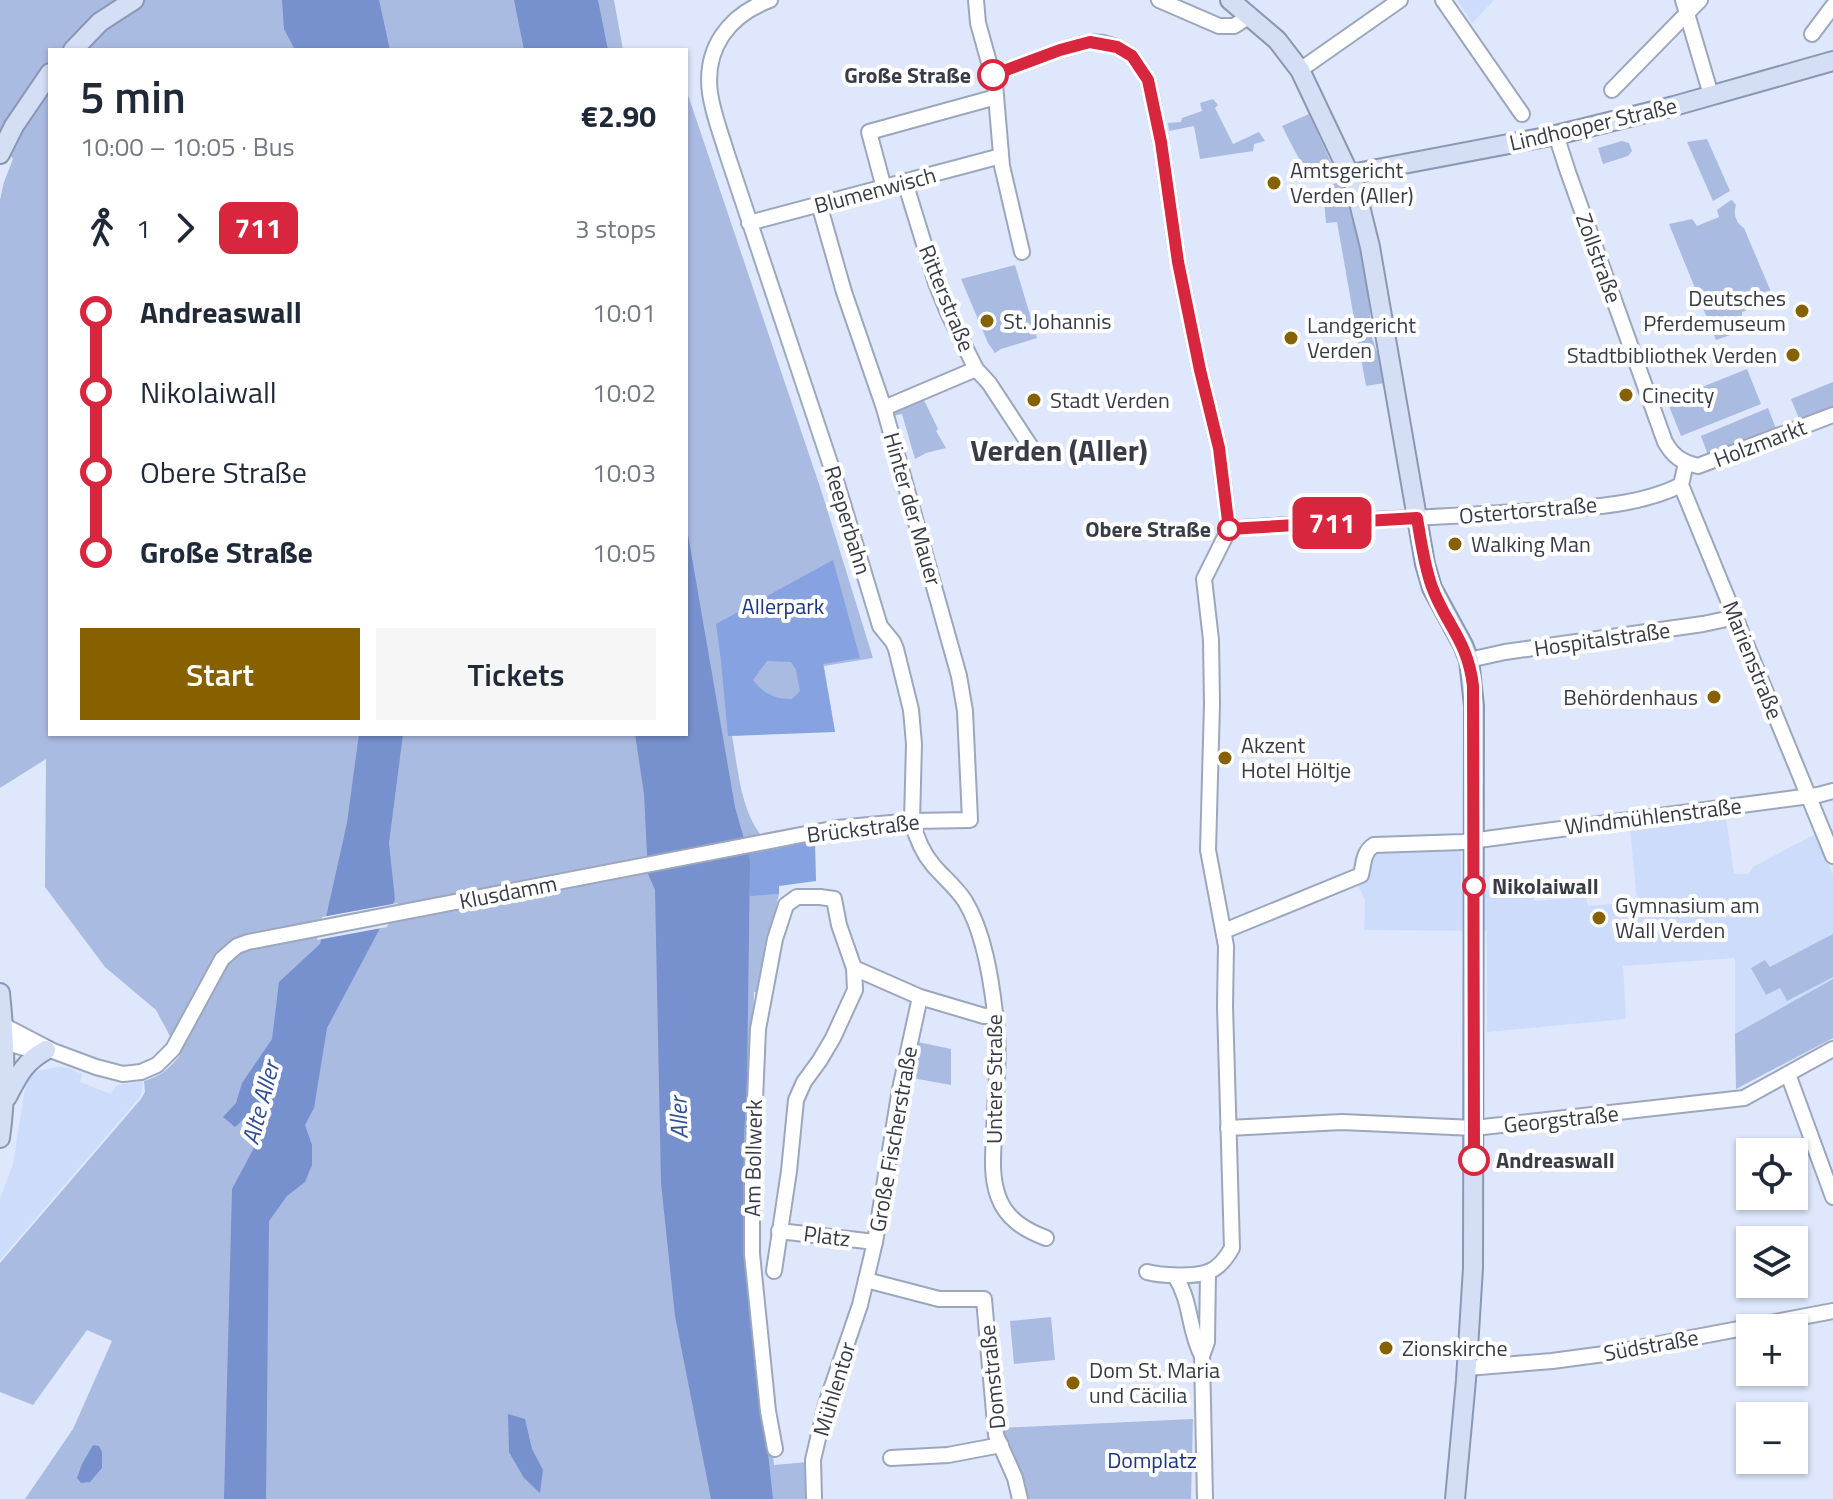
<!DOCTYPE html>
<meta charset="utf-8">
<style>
:root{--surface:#fff;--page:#f6f6f7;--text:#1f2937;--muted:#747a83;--accent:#876100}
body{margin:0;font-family:"Titillium Web",sans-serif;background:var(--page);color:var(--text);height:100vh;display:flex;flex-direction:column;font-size:30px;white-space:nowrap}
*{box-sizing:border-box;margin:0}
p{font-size:26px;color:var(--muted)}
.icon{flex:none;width:44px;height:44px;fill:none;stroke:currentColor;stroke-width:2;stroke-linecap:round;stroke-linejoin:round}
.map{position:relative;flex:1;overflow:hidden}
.drawer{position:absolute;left:48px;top:48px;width:640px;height:688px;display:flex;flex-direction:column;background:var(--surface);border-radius:0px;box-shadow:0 2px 6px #0004}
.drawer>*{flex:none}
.badge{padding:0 16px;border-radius:12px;font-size:28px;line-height:52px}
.controls{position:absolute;left:1736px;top:1138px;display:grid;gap:16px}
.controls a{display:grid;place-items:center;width:72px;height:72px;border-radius:0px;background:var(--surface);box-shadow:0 2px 6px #0004;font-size:40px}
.map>.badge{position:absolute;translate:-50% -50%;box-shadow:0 0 0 4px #fff}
.legs{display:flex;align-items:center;gap:12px;height:88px;padding:0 32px;font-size:26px}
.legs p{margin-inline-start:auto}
.summary{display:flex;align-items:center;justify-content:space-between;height:136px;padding:0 32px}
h1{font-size:44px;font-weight:600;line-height:60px}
.button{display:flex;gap:16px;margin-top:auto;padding:16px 32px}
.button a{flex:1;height:92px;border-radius:0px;background:var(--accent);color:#fff;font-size:32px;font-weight:600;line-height:92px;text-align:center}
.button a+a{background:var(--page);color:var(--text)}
ul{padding:0 32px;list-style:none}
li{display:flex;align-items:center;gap:28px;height:80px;font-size:30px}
li i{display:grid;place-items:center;width:12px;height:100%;margin:0 10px;background:currentColor}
li i::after{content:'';width:20px;height:20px;margin:-10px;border:6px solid;border-radius:50%;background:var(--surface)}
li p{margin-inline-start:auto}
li:first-child i{background:linear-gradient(#0000 50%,currentColor 0)}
li:last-child i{background:linear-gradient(currentColor 50%,#0000 0)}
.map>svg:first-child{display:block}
.built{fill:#cedcfb}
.green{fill:#aabbe2}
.forest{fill:#87a2e0;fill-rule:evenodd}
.water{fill:#7791ce}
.pier{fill:#dee7fb}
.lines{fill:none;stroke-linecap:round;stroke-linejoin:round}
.minor-casing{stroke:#9ca7bd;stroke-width:18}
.major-casing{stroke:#8b98b4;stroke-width:22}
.minor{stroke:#fff;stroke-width:14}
.major{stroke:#d4dff6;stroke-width:18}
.line-1-casing{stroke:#fff;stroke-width:18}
.line-1{stroke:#d7263d;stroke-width:12}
.stop-1-dot{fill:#fff;stroke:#d7263d;stroke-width:4}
.poi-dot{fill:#876100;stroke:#fff;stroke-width:3}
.labels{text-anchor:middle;stroke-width:8;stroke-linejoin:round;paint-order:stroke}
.stop-label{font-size:22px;font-weight:bold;fill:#383c46;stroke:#fff;text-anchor:end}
.street-label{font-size:22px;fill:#383c46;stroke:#fff}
.poi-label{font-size:22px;fill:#383c46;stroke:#fff;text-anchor:start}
.park-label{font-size:22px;fill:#1d367d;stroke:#fff}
.water-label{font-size:24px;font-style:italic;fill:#314d96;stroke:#fff}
.district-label{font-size:30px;font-weight:bold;fill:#383c46;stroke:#fff}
</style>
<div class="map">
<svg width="1833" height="1499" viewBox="0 0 1833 1499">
<rect width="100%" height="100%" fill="#dee7fb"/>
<g class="built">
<path d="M1457,0h37l-22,23z"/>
<path d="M1726,817l8,57h14l5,-7 64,-34 16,42v104l-98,55v-76l-112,8 3,53 -139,13v-101l-123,-1 1,-30 -8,-17 12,-8 1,-17 5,-8 86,-4v44h72l1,11 52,-4 2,9 49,-4 -7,-73z"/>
<path d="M58,1067l11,1 13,6 -2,8 31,12 6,-9 26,-4 -1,11 -3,6 -139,162v-61l13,-35 12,-76 3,-8 8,-9z"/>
</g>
<g class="green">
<path d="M0,0h614l9,50h-573v684h636v-645l136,404 51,165 -49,8 11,66h-37l-66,4c6,32 8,71 28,98l-7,3 6,30v28l20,-1 -21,98h-4l-6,191 10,142 16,140 34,-3 2,37h-785l48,-70 39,-88 -25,-11 -54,75 -33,-13v-129l141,-164 4,-7 -1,-11c17,-5 25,-12 36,-26l-24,-45 -51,-43 -60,-80 1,-128 -46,29v-588l4,-18 9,-23 -13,-16z"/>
<path d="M1213,99l5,6 -3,3 18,36 26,-12 6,9 -11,3 -1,7 -53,8 -6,-33 -25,5 -1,-8 13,-1 1,-4 20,-7 -2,-8z"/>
<path d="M1309,114l24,53 -2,6 -7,8c-23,-10 -31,-35 -42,-55z"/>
<path d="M1707,139l23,52 -17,10 -26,-59z"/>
<path d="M1622,141l7,2 3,8 -4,5 -25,8 -5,-16z"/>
<path d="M1339,182l4,3 5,12 13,49 8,46 2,43 9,25 4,23 -18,3 -29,-164 -11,1 -2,-24 7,-14z"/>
<path d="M1731,200l2,1 3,4c-3,9 0,18 8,23l30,71 -32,13v19l-26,9 -47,-116 23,-5 5,7 22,-9 -2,-7z"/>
<path d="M1015,265l22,73 -36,11 -6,4 -7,-10 -27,-64z"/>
<path d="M1747,369l14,35 -80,32 -14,-35z"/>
<path d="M1833,382v26l-33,13 -9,-22z"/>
<path d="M922,396l16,33 -2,2 10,17 -20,5 -11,6 -13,-45 -10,2 -2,-7z"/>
<path d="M1768,408l9,23 -68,27 -8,-22z"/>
<path d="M1833,934v43l-46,24 -7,-13 -14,7 -15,-27 14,-8 5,7z"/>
<path d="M1833,979v59l-97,51 -1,-55z"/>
<path d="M918,1042l33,7v36l-39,-7z"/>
<path d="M1051,1317l4,43 -41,4 -4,-43z"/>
<path d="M1193,1419l-2,80h-166l-26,-71z"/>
</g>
<g class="forest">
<path d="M833,560l27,98 -37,6 12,68 -107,4 -7,-75 -5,-37zM767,661l24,1 5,8 4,21 -8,8c-18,0 -28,-5 -39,-19z"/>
<path d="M815,841l1,40 -37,5v8l-29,2 -2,-42z"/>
</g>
<g class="water">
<path d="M282,0h97l11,50h-95l-11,-21z"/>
<path d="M514,0h84l10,50h-84z"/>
<path d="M686,523l49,284 15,53 -3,220 -3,59 1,52 8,123 20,185h-62l-36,-183 -14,-133 -6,-293 -7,-16 -4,-80 -9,-60h51z"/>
<path d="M359,734h44l-14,109 6,57 -68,128 -13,80 -9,17 7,20v20l-7,17 -18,14 -18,25 -3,278h-42l8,-310 40,-75 -3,-8 -17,6 -17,15 -12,-10 13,-14 6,-20 30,-44 7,-57 41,-38 27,-121z"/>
<path d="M508,1414l17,5 7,30 11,21 -3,23 -16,-15 -15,-26z"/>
<path d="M93,1445l6,1 3,6v16l-12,14 -9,1 -4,-5 5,-14z"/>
</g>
<path class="pier" d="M398,903l-11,24 -70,13 5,-23z"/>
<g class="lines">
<defs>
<g id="minor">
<path d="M770,0c-41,15 -66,48 -60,93 3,21 11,41 17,61l110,330 43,142 13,16 3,7 15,61 3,34 -2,77c4,16 10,31 21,44 10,12 23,22 32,36 19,31 26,77 30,112 6,40 0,82 -1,122 -1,20 -3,41 4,61 8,23 27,34 48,42"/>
<path d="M976,0l2,23 17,61 7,82 20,86"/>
<path d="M1159,0l60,26h15l16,-10"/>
<path d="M1443,0l79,114"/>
<path d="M1683,0l28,95"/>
<path d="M1812,34l21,-28"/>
<path d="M1300,70l100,-70"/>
<path d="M993,75l67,-25 30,-8 14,1 13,4 15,9 16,24 13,62 17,120 22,108 19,78 10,81"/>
<path d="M1612,90l88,-90"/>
<path d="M1556,135l12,37 97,270c8,14 16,20 33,24l135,-51"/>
<path d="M905,182l31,101 13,32 27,54 13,14 42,64"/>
<path d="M884,188l-15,-56 127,-35"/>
<path d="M749,223l252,-67"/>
<path d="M884,408l92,-39"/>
<path d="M1686,463l-5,22 152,371"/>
<path d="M1229,529c96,-7 192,-11 289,-17 52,-4 115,-3 163,-27"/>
<path d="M1469,660l36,-8 198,-28 33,-7"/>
<path d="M1224,931l137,-56c3,-12 2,-23 13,-30l89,-3 355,-47 15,-4"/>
<path d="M854,968l66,29 64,19 12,-1"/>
<path d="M3,1025l50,26 43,16 27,7 18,-2 16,-7 16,-16 49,-90 15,-13 11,-4 589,-114 75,-7 58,-1 -5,-109 -6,-35 -75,-268 -40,-116 -25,-88"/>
<path d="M4,1042l20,6 21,2"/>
<path d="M1788,1074l45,123"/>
<path d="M1228,1128l114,-6 132,6 270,-30 89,-49"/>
<path d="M779,1231l96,11"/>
<path d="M774,1271l15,-100 7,-71 8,-18 16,-22 13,-22 22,-48 -1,-22 -15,-43 -5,-26 -14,-2h-23l-11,8 -11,34 -17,90 -6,143v82l16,157 7,38"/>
<path d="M1147,1272c15,4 47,5 61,0 11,-4 19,-15 24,-24l-7,-242 1,-60 -18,-96 4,-146 -1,-64 -7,-61 25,-50"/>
<path d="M1175,1276c17,26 13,54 27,80"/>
<path d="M866,1280l73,19h45l12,136 19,43 5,21"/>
<path d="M1467,1368l85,-7 60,-8 221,-42"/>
<path d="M891,1458l57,-3 53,-10"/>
<path d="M814,1499l-1,-39 13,-56 34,-99 6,-25 9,-38 25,-153 20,-92"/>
<path d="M1205,1499l-3,-143 5,-14 1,-70"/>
</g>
<g id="major">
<path d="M1230,0l47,40 23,30 55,116 15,61 55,317 7,24 31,57 6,15 5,46 -1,562 -7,112 -11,119"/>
<path d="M73,50l27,-28 34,-22"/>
<path d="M0,154l14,-28 36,-53"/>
<path d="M1351,174l205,-39 118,-29 159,-45"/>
<path d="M0,993c5,48 7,97 0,145"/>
<path d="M7,1097c11,-21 17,-35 39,-47"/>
</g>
</defs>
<use href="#minor" class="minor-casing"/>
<use href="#major" class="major-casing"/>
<use href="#minor" class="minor"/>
<use href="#major" class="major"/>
</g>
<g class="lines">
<defs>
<path id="line-1" d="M993,75l67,-25 30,-8 27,5 15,9 16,24 13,62 17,120 22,108 19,78 10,81 188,-11c4,23 7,47 15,69 14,38 36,54 41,99l1,474"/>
</defs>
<use href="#line-1" class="line-1-casing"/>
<use href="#line-1" class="line-1"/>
</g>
<g class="stop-1-dot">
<circle cx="993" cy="75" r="14"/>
<circle cx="1229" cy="529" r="10"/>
<circle cx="1474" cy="886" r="10"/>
<circle cx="1474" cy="1160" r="14"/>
</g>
<g class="poi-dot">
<circle cx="1274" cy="183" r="8"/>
<circle cx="1802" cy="311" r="8"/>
<circle cx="987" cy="321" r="8"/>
<circle cx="1291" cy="338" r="8"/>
<circle cx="1793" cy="355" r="8"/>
<circle cx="1626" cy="395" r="8"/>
<circle cx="1034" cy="400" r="8"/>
<circle cx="1455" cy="544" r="8"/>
<circle cx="1714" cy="697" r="8"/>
<circle cx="1225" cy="758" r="8"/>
<circle cx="1599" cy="918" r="8"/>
<circle cx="1386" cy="1348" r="8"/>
<circle cx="1073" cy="1383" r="8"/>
</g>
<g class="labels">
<g class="stop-label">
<text x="971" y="83">Große Straße</text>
<text x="1211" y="537">Obere Straße</text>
<text x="1492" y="894" text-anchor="start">Nikolaiwall</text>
<text x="1496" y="1168" text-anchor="start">Andreaswall</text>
</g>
<g class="street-label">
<text transform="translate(1593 124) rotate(-13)" y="8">Lindhooper Straße</text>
<text transform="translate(875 190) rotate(-15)" y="8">Blumenwisch</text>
<text transform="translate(1599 258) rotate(70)" y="8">Zollstraße</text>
<text transform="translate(947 298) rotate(68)" y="8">Ritterstraße</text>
<text transform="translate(1760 443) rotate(-21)" y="8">Holzmarkt</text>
<text transform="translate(913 509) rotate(74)" y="8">Hinter der Mauer</text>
<text transform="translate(1528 510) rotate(-5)" y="8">Ostertorstraße</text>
<text transform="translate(848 520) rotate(73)" y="8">Reeperbahn</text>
<text transform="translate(1602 639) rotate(-8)" y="8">Hospitalstraße</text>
<text transform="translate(1753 660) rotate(68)" y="8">Marienstraße</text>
<text transform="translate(1653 816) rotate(-7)" y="8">Windmühlenstraße</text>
<text transform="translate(863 828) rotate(-7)" y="8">Brückstraße</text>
<text transform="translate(508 892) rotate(-11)" y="8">Klusdamm</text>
<text transform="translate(994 1079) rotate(-90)" y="8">Untere Straße</text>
<text transform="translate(1561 1119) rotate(-6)" y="8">Georgstraße</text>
<text transform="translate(893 1139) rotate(-80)" y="8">Große Fischerstraße</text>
<text transform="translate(753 1158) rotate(-89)" y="8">Am Bollwerk</text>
<text transform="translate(827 1236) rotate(7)" y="8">Platz</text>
<text transform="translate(1651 1345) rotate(-10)" y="8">Südstraße</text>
<text transform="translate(992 1377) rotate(-96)" y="8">Domstraße</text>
<text transform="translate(834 1389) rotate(-73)" y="8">Mühlentor</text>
</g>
<g class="poi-label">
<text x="1290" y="178">Amtsgericht<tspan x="1290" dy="25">Verden (Aller)</tspan></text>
<text x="1786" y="306" text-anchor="end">Deutsches<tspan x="1786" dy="25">Pferdemuseum</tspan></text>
<text x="1003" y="329">St. Johannis</text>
<text x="1307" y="333">Landgericht<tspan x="1307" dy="25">Verden</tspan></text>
<text x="1777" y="363" text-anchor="end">Stadtbibliothek Verden</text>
<text x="1642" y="403">Cinecity</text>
<text x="1050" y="408">Stadt Verden</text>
<text x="1471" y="552">Walking Man</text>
<text x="1698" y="705" text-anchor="end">Behördenhaus</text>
<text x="1241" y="753">Akzent<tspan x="1241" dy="25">Hotel Höltje</tspan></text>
<text x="1615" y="913">Gymnasium am<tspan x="1615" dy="25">Wall Verden</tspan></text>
<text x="1402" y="1356">Zionskirche</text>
<text x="1089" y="1378">Dom St. Maria<tspan x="1089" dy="25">und Cäcilia</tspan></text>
</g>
<g class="park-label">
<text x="783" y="614">Allerpark</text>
<text x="1152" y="1468">Domplatz</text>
</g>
<g class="water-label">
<text transform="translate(261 1103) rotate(-75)" y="8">Alte Aller</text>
<text transform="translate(679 1118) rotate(-92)" y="8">Aller</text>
</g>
<g class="district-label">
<text x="1059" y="461">Verden (Aller)</text>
</g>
</g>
</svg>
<div class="controls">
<a><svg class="icon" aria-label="locate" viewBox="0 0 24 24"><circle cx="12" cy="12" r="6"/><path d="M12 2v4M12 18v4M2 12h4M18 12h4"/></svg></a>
<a><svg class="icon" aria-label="layers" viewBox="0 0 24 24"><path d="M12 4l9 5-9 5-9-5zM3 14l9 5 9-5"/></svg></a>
<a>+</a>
<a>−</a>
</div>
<b class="badge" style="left:1332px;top:523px;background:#d7263d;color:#fff">711</b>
<section class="drawer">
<div class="summary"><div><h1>5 min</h1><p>10:00 – 10:05 · Bus</p></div><b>€2.90</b></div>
<div class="legs"><svg class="icon" aria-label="walk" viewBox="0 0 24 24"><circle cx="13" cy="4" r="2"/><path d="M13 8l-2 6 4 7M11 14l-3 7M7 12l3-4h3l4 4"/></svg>1<svg class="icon" aria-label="forward" viewBox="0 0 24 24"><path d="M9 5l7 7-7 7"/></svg><b class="badge" style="background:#d7263d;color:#fff">711</b><p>3 stops</p></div>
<ul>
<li><i style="color:#d7263d"></i><b>Andreaswall</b><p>10:01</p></li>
<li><i style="color:#d7263d"></i><span>Nikolaiwall</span><p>10:02</p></li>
<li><i style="color:#d7263d"></i><span>Obere Straße</span><p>10:03</p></li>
<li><i style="color:#d7263d"></i><b>Große Straße</b><p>10:05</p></li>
</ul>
<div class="button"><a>Start</a><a>Tickets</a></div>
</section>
</div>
